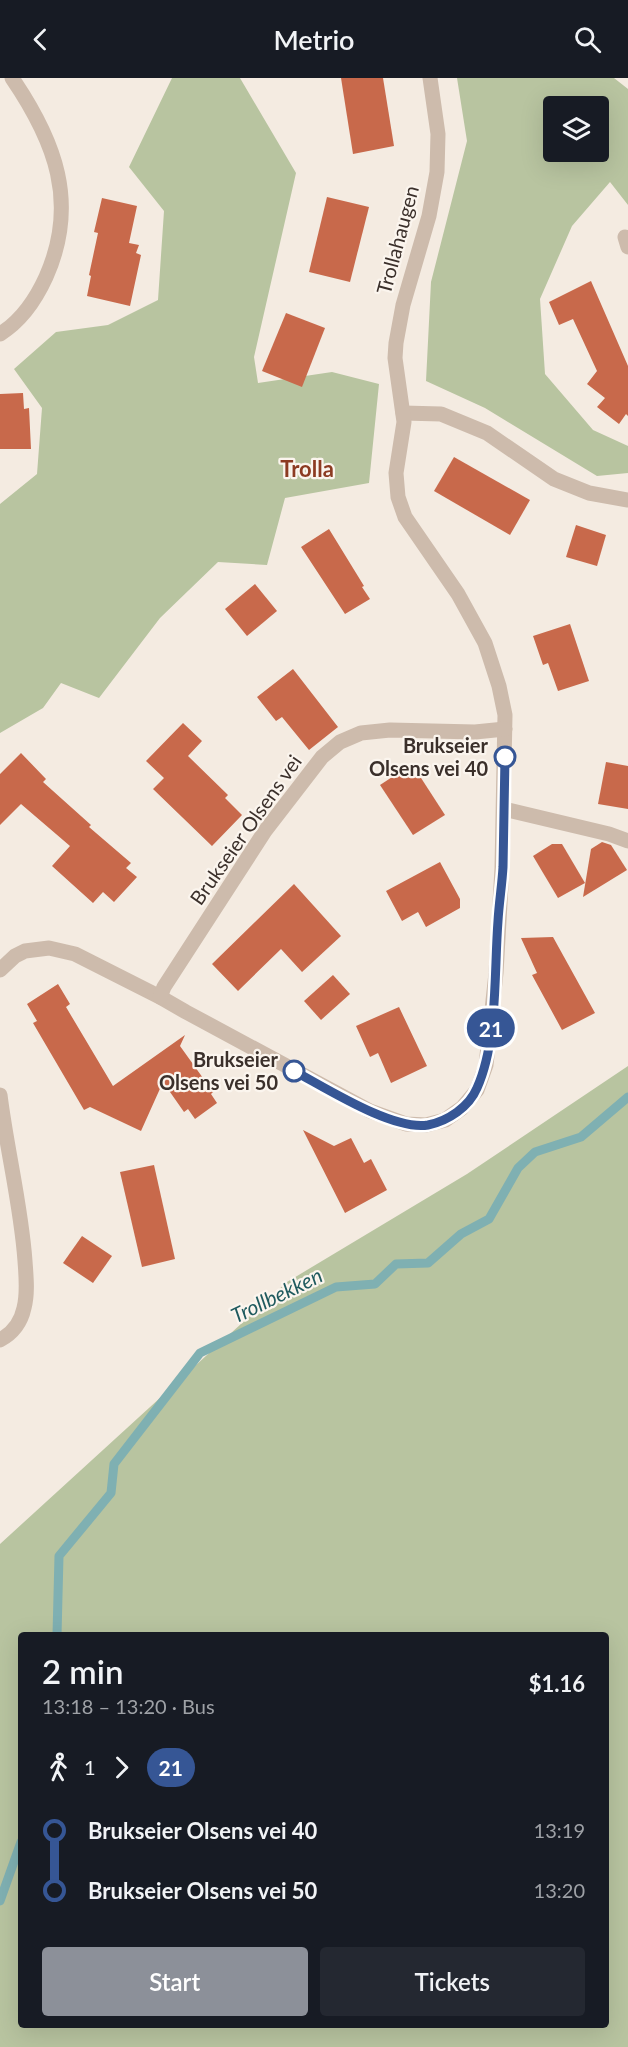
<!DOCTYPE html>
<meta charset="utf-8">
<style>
:root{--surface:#171b24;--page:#242831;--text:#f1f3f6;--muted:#9ea1a6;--accent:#8c9099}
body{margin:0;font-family:Lato,sans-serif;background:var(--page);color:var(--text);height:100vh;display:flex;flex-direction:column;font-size:22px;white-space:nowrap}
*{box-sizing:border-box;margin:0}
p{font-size:20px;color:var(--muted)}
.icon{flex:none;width:33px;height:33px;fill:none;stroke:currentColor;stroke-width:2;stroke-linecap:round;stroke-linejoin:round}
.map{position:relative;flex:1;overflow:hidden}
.side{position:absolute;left:18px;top:1554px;width:591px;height:396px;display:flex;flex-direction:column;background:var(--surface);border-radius:6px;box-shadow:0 6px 24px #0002}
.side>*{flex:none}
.badge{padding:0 12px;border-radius:20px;font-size:21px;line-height:39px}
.buttons{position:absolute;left:543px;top:18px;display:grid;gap:12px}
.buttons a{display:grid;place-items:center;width:66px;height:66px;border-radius:6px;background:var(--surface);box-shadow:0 6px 24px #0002;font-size:30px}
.map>.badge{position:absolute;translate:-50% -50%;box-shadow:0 0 0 3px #fff}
.legs{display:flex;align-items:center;gap:9px;height:66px;padding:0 24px;font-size:20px}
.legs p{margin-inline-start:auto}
.headline{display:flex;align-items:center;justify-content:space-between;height:102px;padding:0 24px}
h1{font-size:33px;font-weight:600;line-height:45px}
.cta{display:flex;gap:12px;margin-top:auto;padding:12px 24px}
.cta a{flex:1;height:69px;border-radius:6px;background:var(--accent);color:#fff;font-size:24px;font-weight:600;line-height:69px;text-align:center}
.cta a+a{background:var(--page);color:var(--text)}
ul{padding:0 24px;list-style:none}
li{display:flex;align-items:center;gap:21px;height:60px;font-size:22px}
li i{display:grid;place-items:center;width:9px;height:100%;margin:0 8px;background:currentColor}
li i::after{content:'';width:15px;height:15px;margin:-8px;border:4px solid;border-radius:50%;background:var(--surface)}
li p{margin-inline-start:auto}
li:first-child i{background:linear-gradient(#0000 50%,currentColor 0)}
li:last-child i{background:linear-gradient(currentColor 50%,#0000 0)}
header{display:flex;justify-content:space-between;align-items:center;height:78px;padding:0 24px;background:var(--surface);font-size:27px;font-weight:600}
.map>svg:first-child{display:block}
.green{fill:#b8c4a0;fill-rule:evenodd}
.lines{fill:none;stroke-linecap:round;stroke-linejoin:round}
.stream{stroke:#7fb0b2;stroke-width:9}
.building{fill:#c8694b}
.minor{stroke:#cdbbac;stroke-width:15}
.line-1-casing{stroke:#fff;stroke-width:14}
.line-1{stroke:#365695;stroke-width:9}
.stop-1-dot{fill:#fff;stroke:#365695;stroke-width:3}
.labels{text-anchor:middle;stroke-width:4.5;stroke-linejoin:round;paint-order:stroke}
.street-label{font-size:20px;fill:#3b302b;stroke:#fbf5ee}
.stop-label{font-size:20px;font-weight:bold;fill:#3b302b;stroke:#fbf5ee;text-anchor:end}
.water-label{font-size:21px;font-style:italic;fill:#1f5a5e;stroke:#fbf5ee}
.quarter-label{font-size:22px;font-weight:bold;fill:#8c3b22;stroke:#fbf5ee}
</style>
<header><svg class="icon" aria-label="back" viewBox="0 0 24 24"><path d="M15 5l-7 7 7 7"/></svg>Metrio<svg class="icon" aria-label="search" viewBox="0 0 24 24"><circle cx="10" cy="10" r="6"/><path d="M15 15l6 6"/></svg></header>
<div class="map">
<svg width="628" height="1969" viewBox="0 0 628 1969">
<rect width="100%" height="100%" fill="#f4ebe1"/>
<g class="green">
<path d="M172,0h68l56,95 -42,184 4,26 74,-11 47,12 -10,99 -84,15 -18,67 -49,-3 -58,56 -61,80 -38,-15 -18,25 -43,25v-229l37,-30 5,-66 -28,-39 42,-37 52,-7 50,-25 6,-89 -35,-44z"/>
<path d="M457,0h157l14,11v116l-18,-23 -38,44 -32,73 5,75 48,56 35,16v27l-31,3 -112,-68 -59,-27 5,-99 36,-141zM598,28v46h-44v-46z"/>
<path d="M628,988v981h-628v-503l287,-262 180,-108zM21,1557h585v390h-585z"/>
</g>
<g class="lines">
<g class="stream">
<path d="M57,1557l2,-79 52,-63 3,-29 86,-111 136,-66 39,-3 21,-20 32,-1 33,-29 28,-15 29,-51 17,-16 46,-15 47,-40"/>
<path d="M0,1823l21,-59"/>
</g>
</g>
<g class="building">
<path d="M341,0h42l11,68 -41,8z"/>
<path d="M327,119l42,10 -19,75 -41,-10z"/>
<path d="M102,120l35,8 -8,37 10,2 -3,8 5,2 -11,51 -43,-10 4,-20 -2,-1 9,-42 -4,-1z"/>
<path d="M591,203l37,85v50l-2,-2 -7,10 -22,-17 8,-9 -18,-14 10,-13 -24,-52 -14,6 -10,-23z"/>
<path d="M286,235l39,15 -23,59 -40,-16z"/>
<path d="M23,315l1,16 5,-1 2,41h-31v-55z"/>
<path d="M454,379l76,43 -20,35 -76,-44z"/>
<path d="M576,447l30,10 -9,31 -31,-9z"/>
<path d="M329,451l35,57 -2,1 8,12 -25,15 -44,-67z"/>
<path d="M255,506l22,27 -30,25 -22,-27z"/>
<path d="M570,546l19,57 -31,10 -10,-28 -5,2 -10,-29z"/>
<path d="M293,591l45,58 -29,23 -27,-33 -6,4 -19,-24z"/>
<path d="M183,645l19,18 -14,15 40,39 -3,3 17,17 -30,31 -59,-57 11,-11 -18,-17z"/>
<path d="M21,675l25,26 -3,3 48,43 -2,2 42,36 -5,5 11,9 -23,25 -11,-10 -10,11 -41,-37 18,-20 -49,-42 -21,21v-51z"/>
<path d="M606,684l22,4v43l-30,-5z"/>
<path d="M412,686l33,51 -32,20 -33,-50z"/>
<path d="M602,764l9,3 16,25 -44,27 8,-48z"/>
<path d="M552,766h10l23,39 -27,15 -25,-42z"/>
<path d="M440,784l20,37v9l-34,19 -8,-15 -16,9 -16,-30z"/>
<path d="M294,806l47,52 -39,36 -21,-23 -43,42 -26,-27z"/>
<path d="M553,859l42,76 -33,17 -30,-55 5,-2 -16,-35z"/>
<path d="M333,897l17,19 -29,26 -17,-19z"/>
<path d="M58,906l12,20 -4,3 47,79 72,-51 -5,11 33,46 -2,2 6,9 -22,16 -7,-10 -4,3 -21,-30 -22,49 -51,-24 -6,3 -51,-87 4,-2 -10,-17z"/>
<path d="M399,929l28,59 -36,17 -13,-30 -8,4 -14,-31z"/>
<path d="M303,1052l31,16 17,-8 13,25 7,-4 16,31 -42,23z"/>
<path d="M154,1087l21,94 -33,8 -22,-95z"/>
<path d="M82,1158l30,20 -19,27 -30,-20z"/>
</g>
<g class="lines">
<g class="minor">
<path d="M625,159l3,10"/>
<path d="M0,256c21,-13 36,-35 46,-57 33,-74 9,-136 -34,-199"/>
<path d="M403,335l38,1 46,19 67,46 35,14 39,7"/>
<path d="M504,731l105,25 19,7"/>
<path d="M0,892l15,-14 10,-5 24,-3 26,6 85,43 26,15 184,99 36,13 20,1 19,-5 17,-12 15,-18 9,-25 10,-92 6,-105 3,-153 -6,-29 -14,-43 -27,-49 -53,-77 -7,-20 -2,-24 8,-51 -9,-64 1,-15 7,-38 26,-89 8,-44 1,-38 -8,-56"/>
<path d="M160,919l4,-10 101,-156 57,-74 18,-15 21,-9 29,-3 85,2 30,-3"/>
<path d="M0,1017c7,56 21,110 25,166 1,15 3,32 -1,47 -3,14 -11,25 -24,32"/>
</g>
</g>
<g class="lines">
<defs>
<path id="line-1" d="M294,993c32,17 99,60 134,54 20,-4 41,-18 49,-37 21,-47 17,-115 21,-167 1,-18 4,-36 5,-54 1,-37 1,-73 2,-110"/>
</defs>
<use href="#line-1" class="line-1-casing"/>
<use href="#line-1" class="line-1"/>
</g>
<g class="stop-1-dot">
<circle cx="505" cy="679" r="10"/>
<circle cx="294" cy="993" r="10"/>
</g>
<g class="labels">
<g class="street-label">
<text transform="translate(398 162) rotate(-75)" y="7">Trollahaugen</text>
<text transform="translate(246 752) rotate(-55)" y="7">Brukseier Olsens vei</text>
</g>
<g class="stop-label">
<text x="488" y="675">Brukseier<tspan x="488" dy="23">Olsens vei 40</tspan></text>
<text x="278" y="989">Brukseier<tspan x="278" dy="23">Olsens vei 50</tspan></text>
</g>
<g class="water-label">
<text transform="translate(277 1218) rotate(-26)" y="7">Trollbekken</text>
</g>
<g class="quarter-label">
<text x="307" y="399">Trolla</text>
</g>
</g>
</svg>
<div class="buttons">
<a><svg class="icon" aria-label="layers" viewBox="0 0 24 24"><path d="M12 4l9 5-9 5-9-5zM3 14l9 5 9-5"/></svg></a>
</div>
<b class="badge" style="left:491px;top:950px;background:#365695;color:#fff">21</b>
<section class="side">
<div class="headline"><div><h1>2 min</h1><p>13:18 – 13:20 · Bus</p></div><b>$1.16</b></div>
<div class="legs"><svg class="icon" aria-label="walk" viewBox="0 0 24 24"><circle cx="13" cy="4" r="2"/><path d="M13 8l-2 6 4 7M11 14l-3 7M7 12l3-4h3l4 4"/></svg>1<svg class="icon" aria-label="forward" viewBox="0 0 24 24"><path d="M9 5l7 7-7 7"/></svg><b class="badge" style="background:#365695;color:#fff">21</b></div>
<ul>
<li><i style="color:#365695"></i><b>Brukseier Olsens vei 40</b><p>13:19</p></li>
<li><i style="color:#365695"></i><b>Brukseier Olsens vei 50</b><p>13:20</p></li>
</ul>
<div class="cta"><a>Start</a><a>Tickets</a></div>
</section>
</div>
